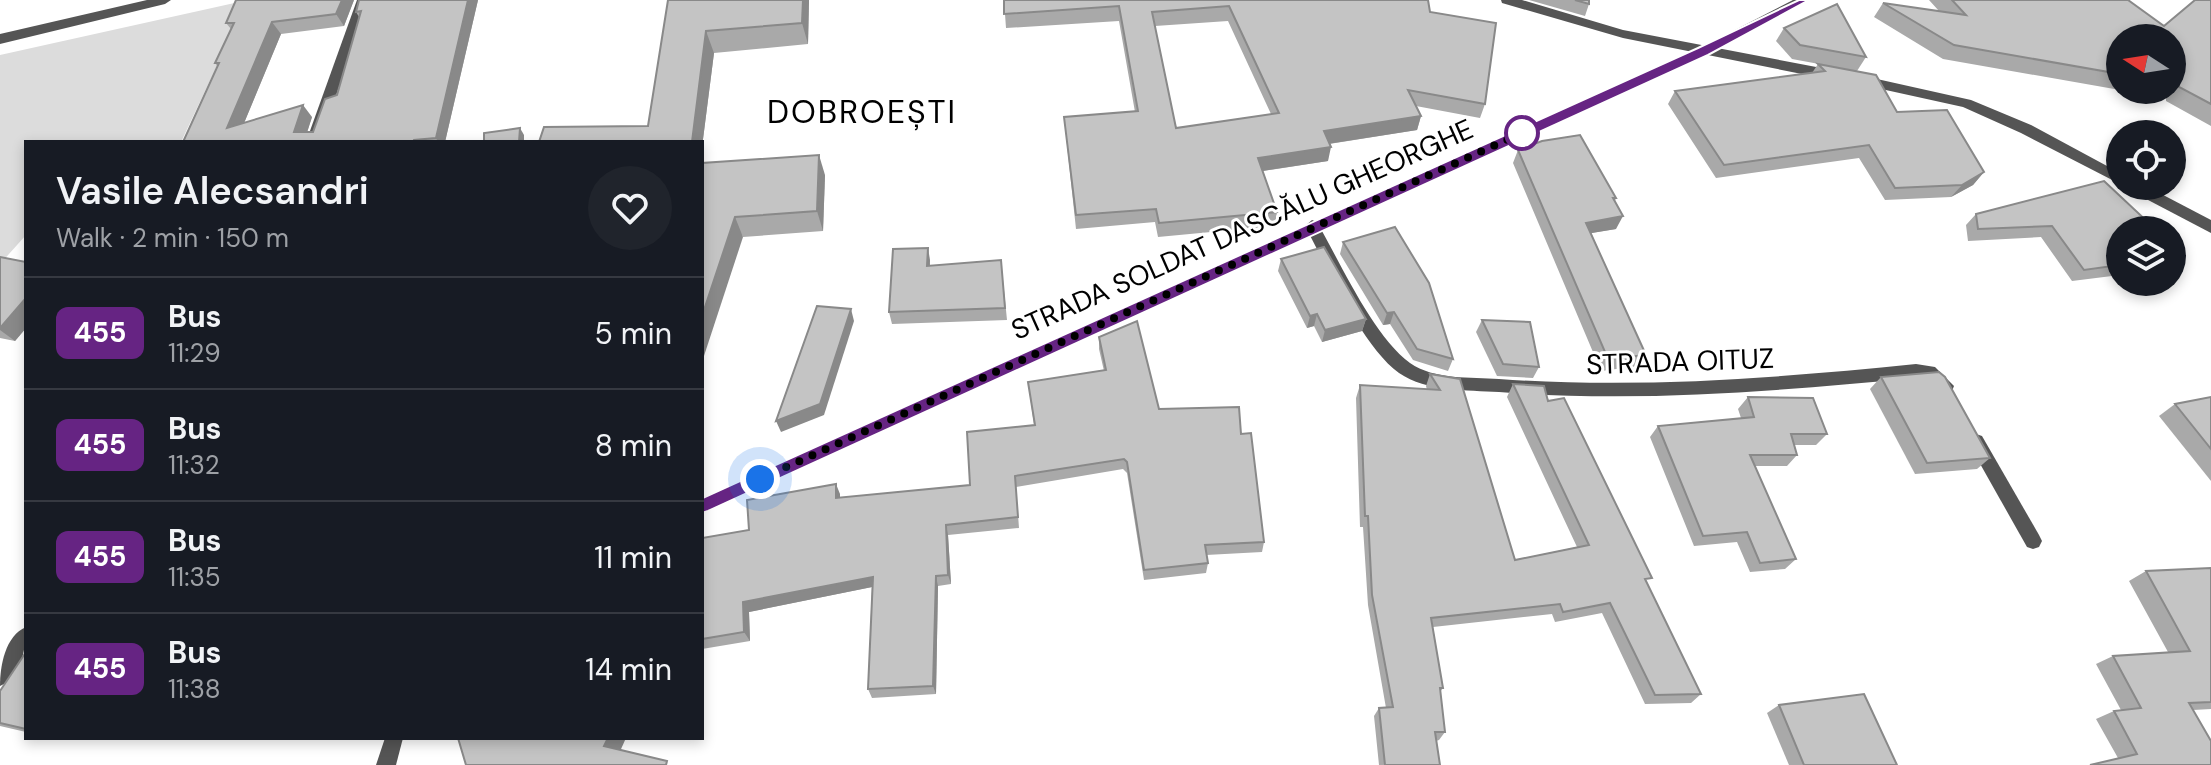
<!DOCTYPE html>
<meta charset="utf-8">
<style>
:root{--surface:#171b24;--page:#20242c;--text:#f1f3f6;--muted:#9ea1a6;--line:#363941}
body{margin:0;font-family:"DM Sans",sans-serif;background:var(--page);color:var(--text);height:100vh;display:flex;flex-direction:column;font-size:30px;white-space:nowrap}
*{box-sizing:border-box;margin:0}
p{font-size:26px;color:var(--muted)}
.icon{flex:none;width:44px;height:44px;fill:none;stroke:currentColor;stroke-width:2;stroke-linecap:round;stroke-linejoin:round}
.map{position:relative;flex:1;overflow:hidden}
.side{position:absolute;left:24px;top:140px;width:680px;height:600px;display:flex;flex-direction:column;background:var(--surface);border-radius:0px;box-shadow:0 4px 12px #0003}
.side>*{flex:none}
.badge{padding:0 16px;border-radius:12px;font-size:28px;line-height:52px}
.needle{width:52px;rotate:282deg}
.fabs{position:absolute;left:2106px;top:24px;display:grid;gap:16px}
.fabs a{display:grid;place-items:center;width:80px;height:80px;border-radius:50%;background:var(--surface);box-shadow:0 4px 12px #0003;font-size:40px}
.you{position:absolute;width:40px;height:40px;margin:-20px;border:6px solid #fff;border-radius:50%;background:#1a73e8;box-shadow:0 0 0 12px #1a73e833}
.map>.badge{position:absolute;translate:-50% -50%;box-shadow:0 0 0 4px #fff}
.round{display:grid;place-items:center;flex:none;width:84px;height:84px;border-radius:42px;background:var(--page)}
.headline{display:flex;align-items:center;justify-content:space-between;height:136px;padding:0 32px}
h1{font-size:38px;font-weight:600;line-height:60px}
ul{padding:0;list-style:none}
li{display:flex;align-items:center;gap:24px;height:112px;padding:0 32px;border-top:2px solid var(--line)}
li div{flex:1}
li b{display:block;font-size:30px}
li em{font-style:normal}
li .badge{min-width:88px;font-weight:700;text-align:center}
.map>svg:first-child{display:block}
.green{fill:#dcdcdc}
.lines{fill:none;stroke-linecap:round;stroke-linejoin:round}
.minor{fill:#555;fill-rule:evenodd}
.tertiary{fill:#555;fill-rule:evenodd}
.wall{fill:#a9a9a9;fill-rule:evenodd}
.shaded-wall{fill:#898989}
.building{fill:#c4c4c4;stroke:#898989;stroke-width:2;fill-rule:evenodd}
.line{fill:#662483;stroke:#fff;stroke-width:2}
.walk{stroke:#000;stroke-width:8;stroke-dasharray:0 14.4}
.stop-dot{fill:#fff;stroke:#662483;stroke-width:4}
.labels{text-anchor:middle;stroke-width:6;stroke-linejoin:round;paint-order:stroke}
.street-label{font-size:28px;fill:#000;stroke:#fff}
.quarter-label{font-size:32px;letter-spacing:2px;fill:#000;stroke:#fff}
</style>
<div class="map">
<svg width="2211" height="765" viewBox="0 0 2211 765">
<rect width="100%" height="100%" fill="#fff"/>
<path class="green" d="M248,0l-67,142h-155v93l-26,29v-209z"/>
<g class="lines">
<g class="minor">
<path d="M147,0h24l-6,4 -165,40v-10z"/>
<path d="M357,0h12l-49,142h-14z"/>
<path d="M1501,0h21l101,30 209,40 7,5 -7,5 -209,-42 -121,-35z"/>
<path d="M1859,75l112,25 60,25 89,48v11l-99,-51 -58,-26 -109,-24 -2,-3z"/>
<path d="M2127,186h19l65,34v13l-82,-43z"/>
<path d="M1312,220l5,2c23,40 56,114 93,141 24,17 61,14 89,16 140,10 278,-1 417,-15l19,3 19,19 -2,5 -6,2 -21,-15h-9c-139,13 -277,25 -417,14 -32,-2 -72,0 -100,-19 -37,-27 -72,-106 -94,-147z"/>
<path d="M1976,434l6,2 57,99 3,6 -3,6 -6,2 -6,-2 -57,-101 -2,-5 2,-5z"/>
<path d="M26,627c0,20 -4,50 -26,59 0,-20 5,-50 26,-59z"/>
</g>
<g class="tertiary">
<path d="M1793,0h16l-101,55 -1006,459v-16l996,-449z"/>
<path d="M385,738h18l-7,27h-20z"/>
</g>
</g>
<g class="wall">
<path d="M354,0l-10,26 -63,8 -37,89 68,-6 -5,15h6l24,-37 22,-78 -3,-5 122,-12 -33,142h-262l35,-75 -3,-4 16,-34 -5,-6z"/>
<path d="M668,0h141l-1,44 -94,9 -12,94v-5l-54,-16z"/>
<path d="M1004,0l426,12 55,92 -5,14 -64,-12 5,10 -4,14 -88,14 -1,17 -65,10 14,41 -2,14 -117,11 -3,-15 -79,7 -12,-112 71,-5 -16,-91 -113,7zM1228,21l43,93 -95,14 -21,-102z"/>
<path d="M1529,0h60v4l-4,12z"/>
<path d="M1929,0h199l36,26 47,-26v126l-45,-25v-3l-19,-8h25v-52h-52v52l-177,-31 -69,-42 9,-14 56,8z"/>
<path d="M1784,28l82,29 -9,14 -65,-12 -16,-18z"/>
<path d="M1818,64l79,48 87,60 -11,13 -22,12 -66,3 -26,-42 -143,20 -48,-74 7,-13 137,-18z"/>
<path d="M1518,150l98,48 -1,3 1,28 -25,4 55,122 -7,11 -38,5 -88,-208z"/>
<path d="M702,163l123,12 -2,56 -80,6z"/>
<path d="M1976,214l175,11 -5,5h-26v45l-48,6 -31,-44 -73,4 -2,-16z"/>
<path d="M1343,242l110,117 -5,12 -35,-11 -23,-36 -7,1 -43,-71z"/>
<path d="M0,257l26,5v66l-11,13 -15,-3z"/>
<path d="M1281,259l85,60 -4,12 -40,11 -8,-16 -7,2 -29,-57z"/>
<path d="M930,260v6l71,-6 6,60 -115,4 -3,-12z"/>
<path d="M1482,320l57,47 -6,11 -36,-2 -21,-44z"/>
<path d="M1099,337l60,72 82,25 23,108 -2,10 -56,3 2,8 -2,10 -62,7 -17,-107 -4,-4 -107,18 3,41 -71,7 3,49 -13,2 -2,108 -64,4 -4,-9 4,-102 -123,25 1,29 -48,8v-111l47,-8 91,-36v4l130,-13 64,-60 -6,-43 76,-11 -5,-22z"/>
<path d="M1430,374l30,5 55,181 62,-13 -70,-150 6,-13 35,17 99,182 54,111 -10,9 -46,1 -43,-91 -47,9 -3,-8 -119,13 10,61 -3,4 5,40 -6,8 -3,1 4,24h-61l-5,-49 5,-8h7l-18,-103 -5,-78h-3l-4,-129 4,-13 67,5 -1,-4z"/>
<path d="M1881,377l109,81 -13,11 -62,5 -45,-85z"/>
<path d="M1748,397l79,37 -11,11h-22l3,10 -10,11h-33l42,93 -11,10 -35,3 -13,-30 -43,4 -44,-109 8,-11 83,-8 -3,-9z"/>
<path d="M2211,397v84l-52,-65 16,-12z"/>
<path d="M2211,568v141l-18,1 18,31 -93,17 -22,-39 18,-8 7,-1 -25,-46 17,-8 55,-4 -39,-71 17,-10z"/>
<path d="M26,652v80l-26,-6v-35z"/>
<path d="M1779,705l118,60h-108l-22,-52z"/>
</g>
<g class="shaded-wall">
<path d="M342,0h12l-10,26 -8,-12z"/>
<path d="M468,0h10l-33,142h-7l-2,-4z"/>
<path d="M803,0h6l-1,44 -6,-21z"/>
<path d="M272,22l9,12 -44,106 -10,-12z"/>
<path d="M706,31l8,22 -12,94v-5h-10z"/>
<path d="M303,105l9,12 -8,25 -10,-10z"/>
<path d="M1421,116l-4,14 -96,15 3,-14z"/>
<path d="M520,128l4,7v7h-5z"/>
<path d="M1331,147l-3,14 -72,11 2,-14z"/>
<path d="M819,155l6,20 -2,56 -6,-20z"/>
<path d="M1984,172l-11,13 -22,12 11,-12z"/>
<path d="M1623,216l-7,13 -36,6 6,-12z"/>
<path d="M735,217l8,20 -41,125v-46z"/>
<path d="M928,248l2,12 -1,19 -2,-13z"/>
<path d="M26,298v30l-11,13 -15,-11v-2z"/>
<path d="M851,309l3,12 -30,94 -43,17 -5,-11z"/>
<path d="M1394,312l-4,12 -7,1 4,-12z"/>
<path d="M1317,314l-3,12 -7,2 3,-12z"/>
<path d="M1366,319l-4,12 -40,11 3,-12z"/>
<path d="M836,484l4,10v14l-4,-10z"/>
<path d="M946,525l2,10 3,49 -3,-9z"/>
<path d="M936,576l2,10 -2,108 -3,-8z"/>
<path d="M873,577l4,9 -128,26 1,29 -6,-9 -1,-30z"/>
<path d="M608,738h18l-9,20 -13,-12z"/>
</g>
<g class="building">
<path d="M236,0h106l-6,14 -64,8 -45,106 76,-23 -9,27h19l12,-33 12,-4 24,-84 -5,1 3,-12h109l-32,138 -22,2 -1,2h-230l36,-79h-4l19,-40h-8z"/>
<path d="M668,0h135l-1,23 -96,8 -14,111h-153l5,-15 104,-1z"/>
<path d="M1004,0h424l2,12 66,11 -11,81 -77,-14 13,26 -97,15 7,16 -73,11 19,54 -118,11 -3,-14 -80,6 -12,-98 74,-6 -19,-105 -115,8zM1229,6l50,107 -103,15 -24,-116z"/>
<path d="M1575,0h14v4z"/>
<path d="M1952,0h176l36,26 31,-26h16v104l-32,-17v-3l-7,-3v-43h-52v36l-166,-29 -71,-42 83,12z"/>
<path d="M1837,4l29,53 -66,-12 -16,-17z"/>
<path d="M1818,64l58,11 21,37 50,-2 37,62 -22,13 -67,3 -26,-43 -145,20 -49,-74 150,-20z"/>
<path d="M520,128l-1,14h-35v-9z"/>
<path d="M1580,135l36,63h-3l10,18 -37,7 60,132 -38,4 -90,-209 24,-9z"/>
<path d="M819,155l-2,56 -82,6 -33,99v-153z"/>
<path d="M2104,181l47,44 -15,5h-16v5l-5,2 5,6v22l-36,5 -32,-44 -74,3 -2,-15z"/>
<path d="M1395,227l34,56 24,76 -36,-10 -23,-37 -7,1 -44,-71z"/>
<path d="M1324,247l42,72 -41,11 -8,-16 -7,2 -29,-57z"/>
<path d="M928,248l-1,18 74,-6 4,48 -116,4 4,-63z"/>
<path d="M0,257l26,5v36l-26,30z"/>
<path d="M817,306l34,3 -31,95 -44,17z"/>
<path d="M1482,320l48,2 9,45 -36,-3z"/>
<path d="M1137,321l22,88 80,-2 2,27 10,-1 13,109 -59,3 3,18 -64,7 -17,-108 -3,-3 -109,17 3,41 -72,8 2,50 -12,1 -3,110 -65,3 5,-112 -130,25 1,30 -42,7v-101l47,-8 -2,-30 89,-16v14l134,-13 -3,-53 68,-7 -7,-43 78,-12 -7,-33z"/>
<path d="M1939,372l6,5 45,81 -63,5 -46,-86z"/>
<path d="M1430,374l30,5 55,181 74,-15 -76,-161 31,2 4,15 16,-3 88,180 -7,1 56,115 -46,1 -45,-92 -47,9 -3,-8 -129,14 12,70h-3l5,44h-10l5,33h-55l-6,-57 14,-1 -21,-112 -4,-79h-3l-5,-131 80,5z"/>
<path d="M1748,397l65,1 14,36h-36l6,21h-47l46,104 -36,4 -13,-31 -44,4 -45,-110 96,-9z"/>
<path d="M2211,397v52l-36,-45z"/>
<path d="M2211,568v134l-22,1 22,38v24h-121l47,-11 -23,-43 27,-3 -28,-52 77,-5 -44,-80z"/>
<path d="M26,652v77l-26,-6v-32z"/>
<path d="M1864,694l33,71h-93l-25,-60z"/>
<path d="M458,738h150l-4,8 63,15 -1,4h-200z"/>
</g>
<path class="line" d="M1799,0h10l-101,55 -1000,456 -6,2 -8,-7 2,-5 1002,-453z"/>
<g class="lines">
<path class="walk" d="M760,479l762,-346"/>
</g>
<circle class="stop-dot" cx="1522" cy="133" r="16"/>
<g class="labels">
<g class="street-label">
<text transform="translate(1242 229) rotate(-24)" y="10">STRADA SOLDAT DASCĂLU GHEORGHE</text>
<text transform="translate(1680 361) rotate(-2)" y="10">STRADA OITUZ</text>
</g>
<g class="quarter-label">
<text x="862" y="123">DOBROEȘTI</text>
</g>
</g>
</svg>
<div class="fabs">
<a><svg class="needle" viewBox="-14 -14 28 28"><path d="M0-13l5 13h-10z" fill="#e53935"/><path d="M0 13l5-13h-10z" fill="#9ea1a6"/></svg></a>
<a><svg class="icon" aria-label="locate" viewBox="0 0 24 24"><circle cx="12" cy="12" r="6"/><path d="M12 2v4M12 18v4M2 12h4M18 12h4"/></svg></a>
<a><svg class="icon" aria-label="layers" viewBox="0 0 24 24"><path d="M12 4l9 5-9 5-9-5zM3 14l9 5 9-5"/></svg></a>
</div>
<div class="you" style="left:760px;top:479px"></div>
<section class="side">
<div class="headline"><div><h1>Vasile Alecsandri</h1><p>Walk · 2 min · 150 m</p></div><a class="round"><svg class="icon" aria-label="heart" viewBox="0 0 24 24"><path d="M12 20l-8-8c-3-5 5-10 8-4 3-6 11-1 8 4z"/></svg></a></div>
<ul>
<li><span class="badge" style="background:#662483;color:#fff">455</span><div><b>Bus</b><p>11:29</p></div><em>5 min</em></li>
<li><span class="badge" style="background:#662483;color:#fff">455</span><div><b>Bus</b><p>11:32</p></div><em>8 min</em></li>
<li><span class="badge" style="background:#662483;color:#fff">455</span><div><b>Bus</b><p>11:35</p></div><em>11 min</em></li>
<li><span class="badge" style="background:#662483;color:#fff">455</span><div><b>Bus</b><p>11:38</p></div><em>14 min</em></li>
</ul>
</section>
</div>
